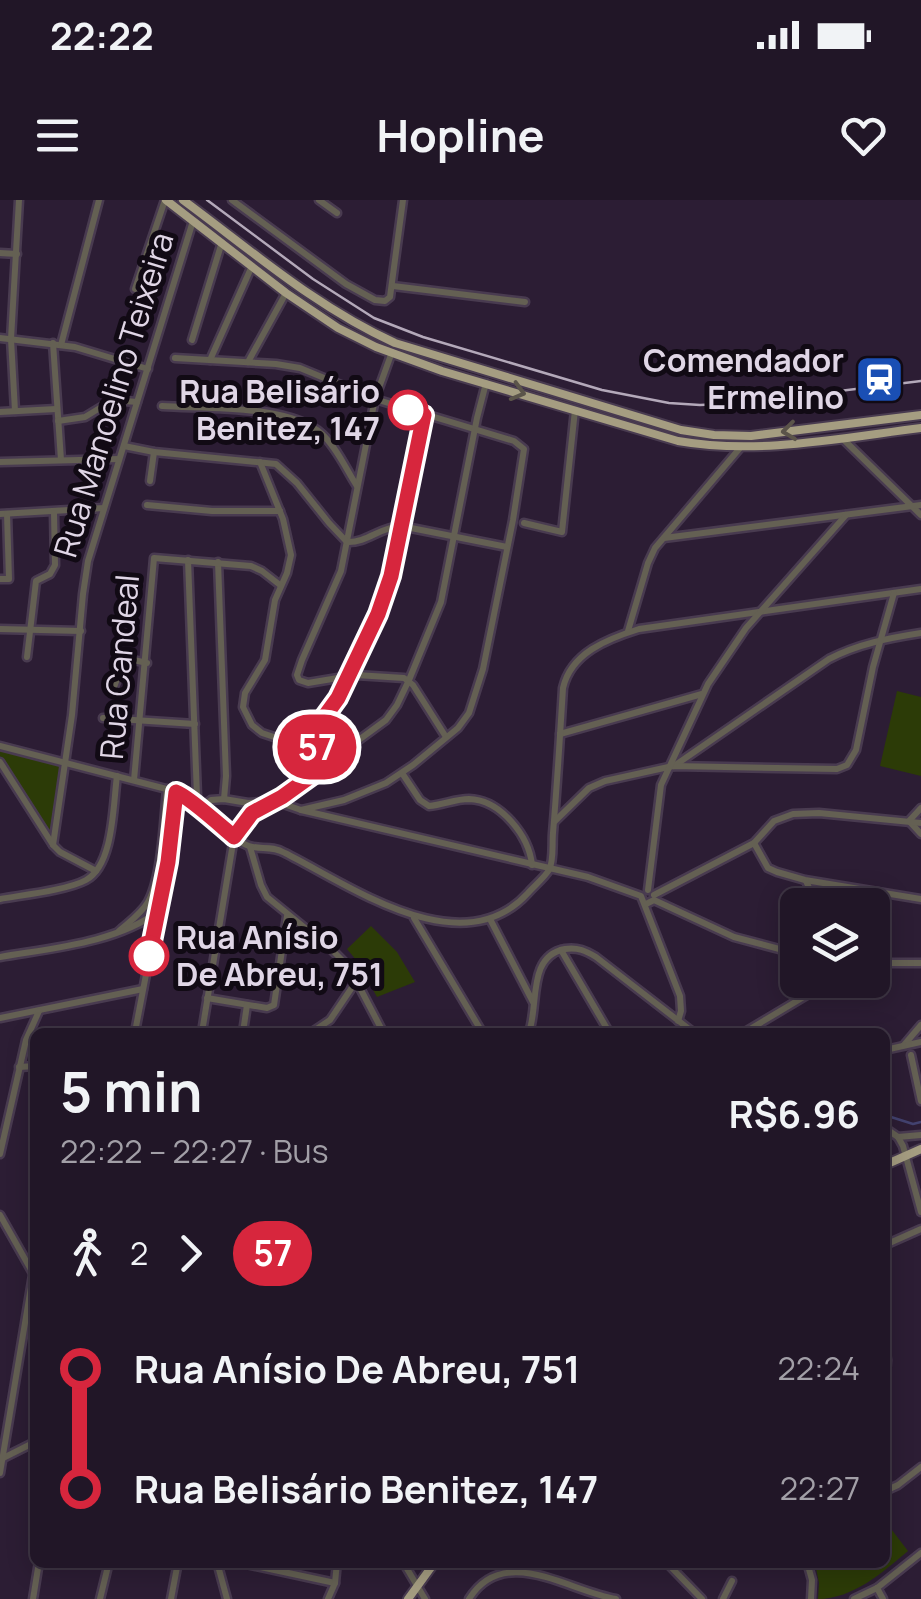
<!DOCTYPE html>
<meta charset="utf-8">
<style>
:root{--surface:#211627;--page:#291f2f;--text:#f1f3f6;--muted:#a29fa7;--line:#3e3544}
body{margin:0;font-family:Manrope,sans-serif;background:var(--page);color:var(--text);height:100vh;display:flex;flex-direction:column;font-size:38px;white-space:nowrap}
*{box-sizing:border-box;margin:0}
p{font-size:32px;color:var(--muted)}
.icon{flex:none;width:55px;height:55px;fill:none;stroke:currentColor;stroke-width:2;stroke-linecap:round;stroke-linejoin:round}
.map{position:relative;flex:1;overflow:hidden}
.panel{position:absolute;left:30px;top:828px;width:860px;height:540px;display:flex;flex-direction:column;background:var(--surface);border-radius:15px;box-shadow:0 5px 25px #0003,0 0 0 2px var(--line)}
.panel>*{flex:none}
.badge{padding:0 20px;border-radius:32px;font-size:35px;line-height:65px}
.buttons{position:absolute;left:780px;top:688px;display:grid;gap:20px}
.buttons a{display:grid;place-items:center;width:110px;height:110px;border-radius:15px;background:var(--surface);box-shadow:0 5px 25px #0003,0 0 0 2px var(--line);font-size:50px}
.map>.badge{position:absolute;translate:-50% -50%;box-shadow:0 0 0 5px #fff}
.legs{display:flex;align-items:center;gap:15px;height:110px;padding:0 30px;font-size:32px}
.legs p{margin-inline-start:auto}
.head{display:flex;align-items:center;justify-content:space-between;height:170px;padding:0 30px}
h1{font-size:55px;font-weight:700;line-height:75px}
ul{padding:0 30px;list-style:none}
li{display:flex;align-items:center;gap:35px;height:120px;font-size:38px}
li i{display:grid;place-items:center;width:15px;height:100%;margin:0 12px;background:currentColor}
li i::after{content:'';width:25px;height:25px;margin:-12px;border:8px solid;border-radius:50%;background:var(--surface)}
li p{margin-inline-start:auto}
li:first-child i{background:linear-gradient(#0000 50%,currentColor 0)}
li:last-child i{background:linear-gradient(currentColor 50%,#0000 0)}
.status{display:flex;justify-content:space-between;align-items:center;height:70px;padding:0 50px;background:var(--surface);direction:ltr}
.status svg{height:28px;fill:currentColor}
header{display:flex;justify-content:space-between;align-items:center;height:130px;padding:0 30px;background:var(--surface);font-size:45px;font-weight:700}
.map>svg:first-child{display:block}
.green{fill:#2c3b07}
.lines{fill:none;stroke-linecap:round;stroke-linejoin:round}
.stream{stroke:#43426f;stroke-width:2.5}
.minor-casing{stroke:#493b50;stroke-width:11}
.major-casing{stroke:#493b50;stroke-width:12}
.minor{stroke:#646053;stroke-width:6}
.major{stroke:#a59d81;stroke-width:8}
.rail{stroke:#b4a9ba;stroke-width:2.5}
.oneway{stroke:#5b544a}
.line-1-casing{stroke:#fff;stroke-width:22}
.line-1{stroke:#d7263d;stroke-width:15}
.stop-1-dot{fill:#fff;stroke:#d7263d;stroke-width:5}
.labels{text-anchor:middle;stroke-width:10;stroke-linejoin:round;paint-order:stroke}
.poi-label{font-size:32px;font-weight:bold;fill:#e0d6e6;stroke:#110a14;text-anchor:end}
.stop-label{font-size:32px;font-weight:bold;fill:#e0d6e6;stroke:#110a14;text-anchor:end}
.street-label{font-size:32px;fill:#e0d6e6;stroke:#110a14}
</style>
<div class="status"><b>22:22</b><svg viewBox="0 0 49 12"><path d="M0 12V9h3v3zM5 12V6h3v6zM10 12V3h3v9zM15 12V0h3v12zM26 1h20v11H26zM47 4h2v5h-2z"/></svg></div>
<header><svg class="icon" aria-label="menu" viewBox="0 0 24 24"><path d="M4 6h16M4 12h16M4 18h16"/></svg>Hopline<svg class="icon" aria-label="heart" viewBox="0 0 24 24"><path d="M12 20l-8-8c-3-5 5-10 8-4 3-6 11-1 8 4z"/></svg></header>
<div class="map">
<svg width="921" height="1399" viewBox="0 0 921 1399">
<rect width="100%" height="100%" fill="#2c1d34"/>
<g class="green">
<path d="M897,491l24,6v79l-41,-10z"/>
<path d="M0,546l66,16 -13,83 -53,-89z"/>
<path d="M371,726l26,26 18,30 -38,15 -20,-36 -10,-12z"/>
<path d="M885,1321l23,30c-25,21 -55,48 -90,48l1,-16 -4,-20 70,-1z"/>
</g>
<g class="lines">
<path class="stream" d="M885,905l6,12 22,7 8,-2"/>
<defs>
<g id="minor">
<path d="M232,0l114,84 29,16 10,1 5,-4 13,-97"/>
<path d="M319,0l18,13"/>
<path d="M0,53l17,1"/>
<path d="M393,86l132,16"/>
<path d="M135,89l30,-89"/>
<path d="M0,138l75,9 73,22"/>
<path d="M192,140l30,-98"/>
<path d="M53,143l8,117"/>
<path d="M61,145l38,-145"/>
<path d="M392,152l-17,47 -34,172 -39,89 -5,15 2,5 9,3 48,-8 48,3 9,7 33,52"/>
<path d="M175,158l101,6 24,4 75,31 139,42 10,8 -11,71 -30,149 -14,44 -11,15 -45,37 -27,18 -42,17 -43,10"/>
<path d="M210,160l42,-94"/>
<path d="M248,162l38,-69"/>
<path d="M162,206c43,3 126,-2 160,28 15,14 24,35 35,52"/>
<path d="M15,211l-4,-72 8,-139"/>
<path d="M0,212l56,-3"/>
<path d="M58,221l27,-4 28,-17 24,2"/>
<path d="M843,239l78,76"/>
<path d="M124,246l30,6 122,12 21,19 32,40 18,19c20,1 33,-15 54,-16l106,21"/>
<path d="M0,262l119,-3"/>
<path d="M260,262l23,57 8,36 -4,18 -12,27 -10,60 -20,33 -2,14 9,18 10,8 12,4 20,1 17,-8 11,-10 16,-22 41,-84 12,-38 33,-161"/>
<path d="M150,281l4,-29"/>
<path d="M147,305l65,6h68"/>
<path d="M0,314l104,-6"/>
<path d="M524,323l38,9 13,-122"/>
<path d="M664,338l257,-33"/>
<path d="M188,360l9,236"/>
<path d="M218,362l8,214 -2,23"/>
<path d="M0,379h9l-2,-65"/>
<path d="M0,429l81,2"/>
<path d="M628,431l20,-68 7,-15 85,-100"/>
<path d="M27,457l9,-76 14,-7 5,-9 -1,-52"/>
<path d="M114,487l11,-29 22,5"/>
<path d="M103,518l92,6"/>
<path d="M560,534l142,-40"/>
<path d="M295,539l44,16"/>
<path d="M0,546l178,46"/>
<path d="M0,562l53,83 7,7 36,19"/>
<path d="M674,566l155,-107c29,-15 60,-21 92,-26"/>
<path d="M402,573l18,27 9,6c14,-1 26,-7 40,-7 32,1 60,37 63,66"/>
<path d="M134,580l20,-222 97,8 11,5 18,14"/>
<path d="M184,593c11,14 48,47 65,53 12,4 22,-1 36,7 66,33 177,113 243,40 6,-7 16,-15 21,-23 5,-9 3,-26 4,-37 4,-48 7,-96 10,-145 8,-35 44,-49 76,-59l282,-40"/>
<path d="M921,608l-12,13 12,13"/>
<path d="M206,614v-10l5,-4 13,-1 24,4 27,-2 26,9 287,67 53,19 39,100 1,15 -3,10"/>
<path d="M555,621l34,-33 16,-7 68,-15 164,3 10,-4 9,-15 17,-83 21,-74"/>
<path d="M754,643l14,25 9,4 28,8 116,19"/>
<path d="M53,645l19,-130 11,-121 5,-33 105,-340"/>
<path d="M250,647l11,38 6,12 64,52 18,18 34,65"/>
<path d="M806,681l11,24"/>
<path d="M648,690l13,-105 47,-101 38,-56 100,-113"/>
<path d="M654,695l100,-52 20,-22 19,-7 26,-1 102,10"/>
<path d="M0,699c22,-4 68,-9 86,-19 28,-15 27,-76 31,-104"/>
<path d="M646,704l8,-4 80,37 64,17"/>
<path d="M414,718l68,114"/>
<path d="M490,719l43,83"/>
<path d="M119,731c10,-9 22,-17 29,-29 14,-25 16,-83 19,-113"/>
<path d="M561,750l48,82"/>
<path d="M0,757c52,-9 116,-14 159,-46l10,-49 7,-71"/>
<path d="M872,763h49"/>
<path d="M207,798l60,10 7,-3 13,-89"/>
<path d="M0,818l143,-29"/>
<path d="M135,832l23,-120"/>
<path d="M202,832l32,-195 18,-24 29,-16 105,-77 11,-15 12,-25 32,-78 36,-184 9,-35"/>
<path d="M243,832l4,-27"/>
<path d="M312,832l18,-12 27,-40"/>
<path d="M529,832c10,-27 -2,-76 36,-83 13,-2 21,2 31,8l97,75"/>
<path d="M745,832l87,-52"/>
<path d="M904,845l17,-20"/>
<path d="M885,850l36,-8"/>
<path d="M911,855l10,46"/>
<path d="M19,867l16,-1"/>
<path d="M885,928l13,9 5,9 18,66"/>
<path d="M898,937l23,-2"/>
<path d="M0,954l26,-114 13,-29"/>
<path d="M0,1015l34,60"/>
<path d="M885,1045l36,-16"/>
<path d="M885,1145l2,15 -2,30"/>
<path d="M1,1259l34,-17"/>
<path d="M0,1273l35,-210"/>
<path d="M885,1291l13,-6 23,-18"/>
<path d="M217,1362l10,37"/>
<path d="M237,1362l98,21"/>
<path d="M403,1362l22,37"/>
<path d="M666,1362l36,37"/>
<path d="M807,1362l5,18 -1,19"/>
<path d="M877,1388l6,11"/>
<path d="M33,1399l6,-37"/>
<path d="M100,1399l9,-37"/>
<path d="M171,1399l7,-37"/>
<path d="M328,1399l7,-16 2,-21"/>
<path d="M469,1399c35,-56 99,-8 147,0"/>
<path d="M723,1399l9,-18"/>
<path d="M854,1399l23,-11 44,-35"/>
</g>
<g id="major">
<path d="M166,0l120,93 52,35 38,19 66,24 236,70c80,14 163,-3 243,-13"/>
<path d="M183,0c69,51 133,107 212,143l286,87 33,5 37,1 170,-21"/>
<path d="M885,965l36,-16"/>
<path d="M408,1399l27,-37"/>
</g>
</defs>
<use href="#minor" class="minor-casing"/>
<use href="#major" class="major-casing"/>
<use href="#minor" class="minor"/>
<use href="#major" class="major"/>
<path class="rail" d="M207,0l106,79 61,39 49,19 179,53 67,13 31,2 41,-2 180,-22"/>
</g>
<defs><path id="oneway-chevron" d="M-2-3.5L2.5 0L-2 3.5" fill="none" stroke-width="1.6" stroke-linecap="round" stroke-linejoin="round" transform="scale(2.5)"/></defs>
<g class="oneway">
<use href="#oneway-chevron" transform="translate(518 192) rotate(16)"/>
<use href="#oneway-chevron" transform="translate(789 231) rotate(173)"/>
</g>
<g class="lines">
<defs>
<path id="line-1" d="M149,756l19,-94 8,-70c12,4 45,34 58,45l18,-24 30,-16 57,-41 -45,-18 17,-8 11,-10 16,-22 40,-84 13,-38 33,-161 -16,-5"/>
</defs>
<use href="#line-1" class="line-1-casing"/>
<use href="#line-1" class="line-1"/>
</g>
<defs>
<symbol id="station-square" viewBox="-11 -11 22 22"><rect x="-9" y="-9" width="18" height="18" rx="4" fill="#1a4fb4" stroke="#110a14"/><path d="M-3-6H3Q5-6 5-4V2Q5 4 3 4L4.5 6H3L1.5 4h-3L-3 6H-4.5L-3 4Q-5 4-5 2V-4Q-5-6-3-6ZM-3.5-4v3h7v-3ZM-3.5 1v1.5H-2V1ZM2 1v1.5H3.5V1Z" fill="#fff"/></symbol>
</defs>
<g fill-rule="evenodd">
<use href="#station-square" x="852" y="152" width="55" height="55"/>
</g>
<g class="stop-1-dot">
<circle cx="408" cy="210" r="18"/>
<circle cx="149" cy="756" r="18"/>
</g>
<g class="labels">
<g class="poi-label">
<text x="844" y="172">Comendador<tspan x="844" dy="37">Ermelino</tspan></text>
</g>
<g class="stop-label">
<text x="380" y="203">Rua Belisário<tspan x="380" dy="37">Benitez, 147</tspan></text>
<text x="176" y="749" text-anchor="start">Rua Anísio<tspan x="176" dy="37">De Abreu, 751</tspan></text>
</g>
<g class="street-label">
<text transform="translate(114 195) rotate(-73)" y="11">Rua Manoelino Teixeira</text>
<text transform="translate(120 467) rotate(-85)" y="11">Rua Candeal</text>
</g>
</g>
</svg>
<div class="buttons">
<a><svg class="icon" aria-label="layers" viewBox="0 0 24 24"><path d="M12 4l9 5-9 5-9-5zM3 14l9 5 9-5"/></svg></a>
</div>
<b class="badge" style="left:317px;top:547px;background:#d7263d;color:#fff">57</b>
<section class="panel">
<div class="head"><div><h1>5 min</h1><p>22:22 – 22:27 · Bus</p></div><b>R$6.96</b></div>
<div class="legs"><svg class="icon" aria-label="walk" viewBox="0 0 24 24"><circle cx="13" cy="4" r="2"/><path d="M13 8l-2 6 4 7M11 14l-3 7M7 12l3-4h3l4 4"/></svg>2<svg class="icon" aria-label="forward" viewBox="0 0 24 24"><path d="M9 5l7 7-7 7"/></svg><b class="badge" style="background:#d7263d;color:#fff">57</b></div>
<ul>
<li><i style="color:#d7263d"></i><b>Rua Anísio De Abreu, 751</b><p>22:24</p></li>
<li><i style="color:#d7263d"></i><b>Rua Belisário Benitez, 147</b><p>22:27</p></li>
</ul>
</section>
</div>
